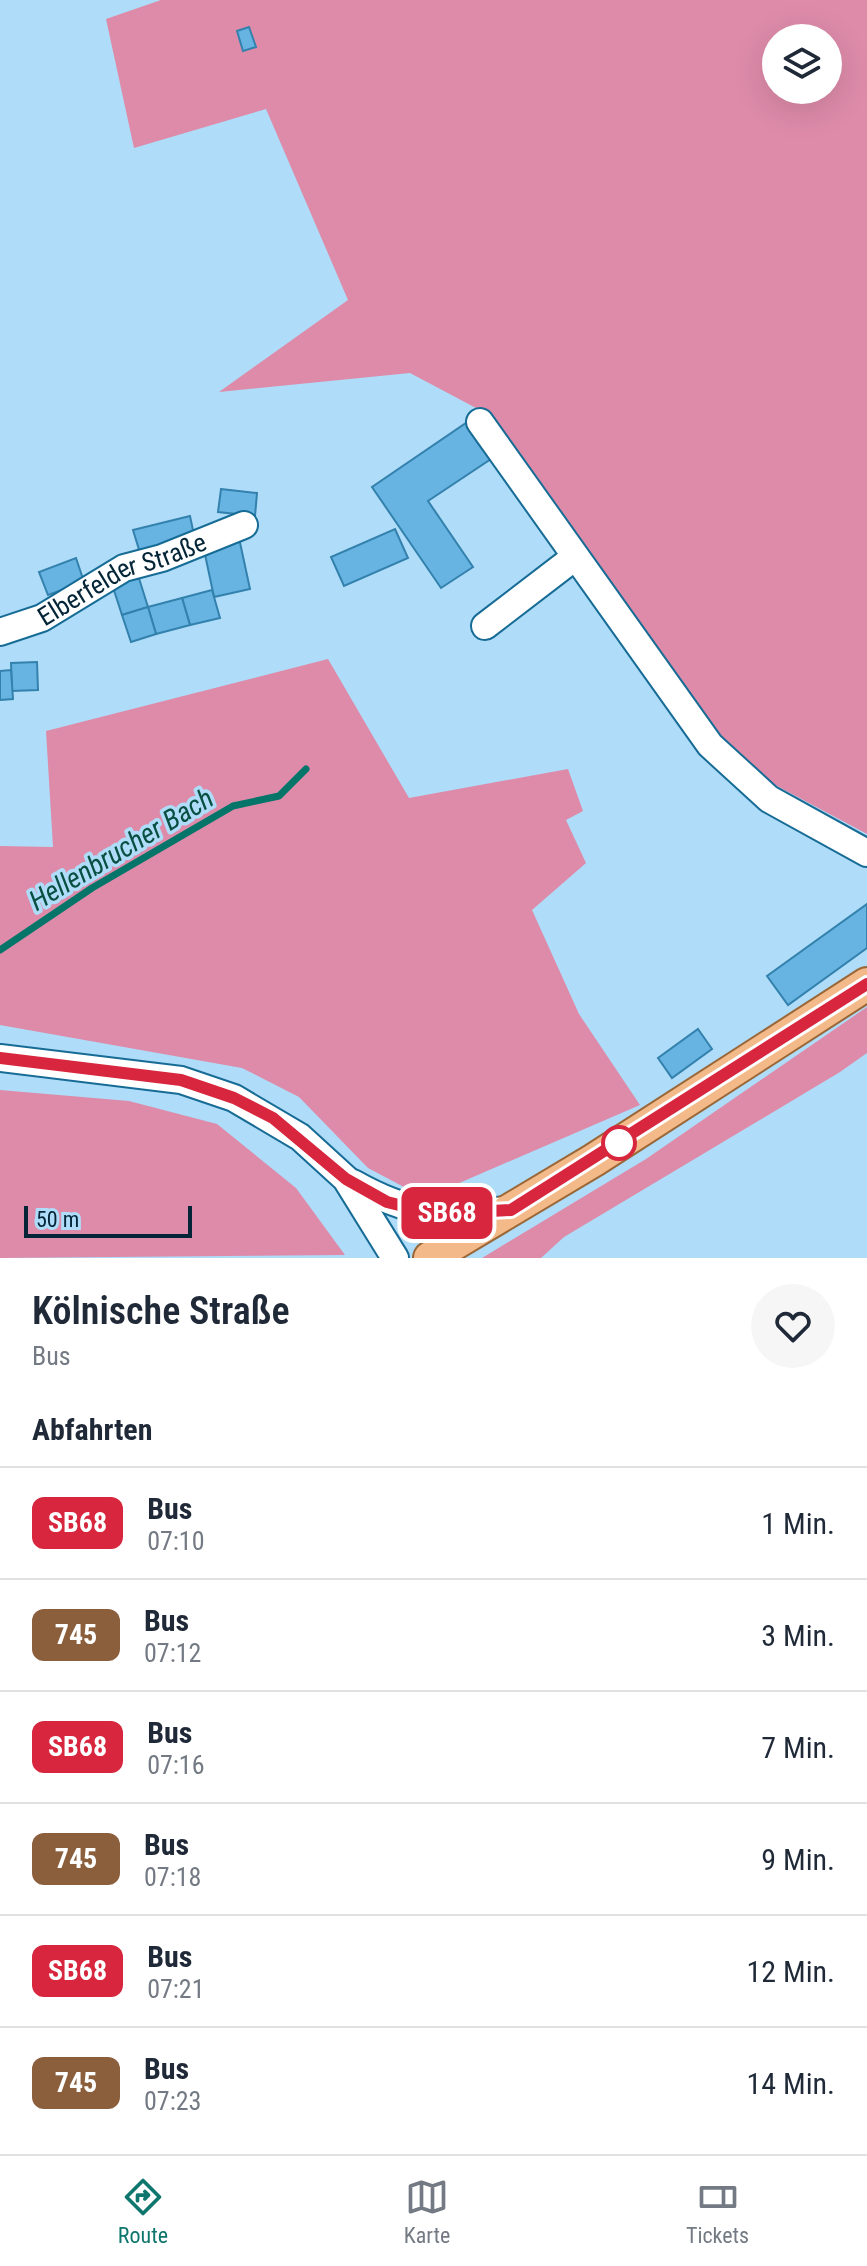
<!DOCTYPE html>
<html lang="de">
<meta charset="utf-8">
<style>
:root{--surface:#fff;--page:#f6f6f7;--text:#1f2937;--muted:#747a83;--line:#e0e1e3;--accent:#0f766e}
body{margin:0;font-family:"Roboto Condensed",sans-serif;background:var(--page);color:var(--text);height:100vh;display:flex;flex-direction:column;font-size:30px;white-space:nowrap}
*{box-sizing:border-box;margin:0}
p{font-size:26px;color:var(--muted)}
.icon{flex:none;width:44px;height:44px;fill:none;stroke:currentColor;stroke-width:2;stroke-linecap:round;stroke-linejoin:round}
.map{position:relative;height:1258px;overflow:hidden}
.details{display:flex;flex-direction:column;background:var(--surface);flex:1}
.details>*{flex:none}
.badge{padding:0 16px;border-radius:12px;font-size:28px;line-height:52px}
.controls{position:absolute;left:762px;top:24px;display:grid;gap:16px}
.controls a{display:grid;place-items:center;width:80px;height:80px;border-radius:50%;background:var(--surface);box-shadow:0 8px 32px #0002;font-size:40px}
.scale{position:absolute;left:24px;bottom:20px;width:168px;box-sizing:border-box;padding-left:8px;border:4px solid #032537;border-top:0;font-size:22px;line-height:28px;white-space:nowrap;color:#032537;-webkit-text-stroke:6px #afdcf8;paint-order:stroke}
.map>.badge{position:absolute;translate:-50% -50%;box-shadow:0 0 0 4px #fff}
h2{padding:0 32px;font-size:30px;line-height:72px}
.round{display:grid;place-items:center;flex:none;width:84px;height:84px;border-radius:42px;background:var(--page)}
.overview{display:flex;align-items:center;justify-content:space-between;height:136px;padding:0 32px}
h1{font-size:38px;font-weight:600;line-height:60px}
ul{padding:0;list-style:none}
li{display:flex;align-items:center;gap:24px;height:112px;padding:0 32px;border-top:2px solid var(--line)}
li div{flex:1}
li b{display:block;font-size:30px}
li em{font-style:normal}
li .badge{min-width:88px;font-weight:700;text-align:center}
.menu{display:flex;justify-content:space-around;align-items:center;height:112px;border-top:2px solid var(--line);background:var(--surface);font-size:22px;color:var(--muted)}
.menu a{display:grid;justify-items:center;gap:4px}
.menu .selected{color:var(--accent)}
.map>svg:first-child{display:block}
.green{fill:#dd8ba9;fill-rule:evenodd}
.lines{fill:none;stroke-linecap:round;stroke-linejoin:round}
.stream{stroke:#05756a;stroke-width:7}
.building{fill:#67b4e2;stroke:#3381ad;stroke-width:2}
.minor-casing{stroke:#176c96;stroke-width:30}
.major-casing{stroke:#9a6738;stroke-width:36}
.minor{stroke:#fff;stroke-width:26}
.major{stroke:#f3b988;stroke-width:32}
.line-casing{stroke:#fff;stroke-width:18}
.line{stroke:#d7263d;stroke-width:12}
.stop-dot{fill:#fff;stroke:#d7263d;stroke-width:4}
.labels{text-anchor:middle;stroke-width:7;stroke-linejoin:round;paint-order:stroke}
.street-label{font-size:26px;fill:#032537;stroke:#afdcf8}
.water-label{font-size:28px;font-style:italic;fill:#084f42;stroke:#afdcf8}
</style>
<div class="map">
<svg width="867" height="1258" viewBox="0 0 867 1258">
<rect width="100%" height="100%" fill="#afdcf8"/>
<g class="green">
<path d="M161,0h706v834l-118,-63 -44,-52 -121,-166 -91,-136 -83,-44 -191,19 129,-92 -82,-191 -132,39 -28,-129zM776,38h52v52h-52z"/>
<path d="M328,659l81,139 159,-29 15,42 -17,9 20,43 -54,47 47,104 61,91 -183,79 -53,3 -36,-19 -69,-71 -57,-29 -242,-43v-179l53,1 -7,-116z"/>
<path d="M867,1007v46l-27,19 -276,165 -23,21h-59l164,-99z"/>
<path d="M0,1090l129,11 88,23 79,64 49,67 -345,3z"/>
</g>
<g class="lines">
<path class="stream" d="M0,950l92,-62 141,-82 46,-10 27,-27"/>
</g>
<g class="building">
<path d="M249,27l7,20 -13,4 -6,-20z"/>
<path d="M466,423l25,36 -63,42 45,66 -32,21 -69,-101z"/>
<path d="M221,489l36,4 -2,23 -37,-4z"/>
<path d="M190,516l4,19 -30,8 1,2 -25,8 -7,-23z"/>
<path d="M395,529l13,29 -64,28 -13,-29z"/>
<path d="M239,538l11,51 -36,8 -11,-52z"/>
<path d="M76,558l8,24 -36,13 -9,-23z"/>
<path d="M137,572l11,35 -26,8 -11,-34z"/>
<path d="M212,590l8,28 -30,7 -8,-27z"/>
<path d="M182,598l8,27 -34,9 -8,-27z"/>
<path d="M148,607l8,27 -25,8 -9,-27z"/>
<path d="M37,662l1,28 -26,1 -1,-28z"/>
<path d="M11,670l2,29 -13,1v-29z"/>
<path d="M867,904v44l-79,57 -21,-29z"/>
<path d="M698,1029l14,20 -40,29 -14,-20z"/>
</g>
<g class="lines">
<defs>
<g id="minor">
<path d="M480,422l230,323 59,54 98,54"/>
<path d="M485,626l90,-69"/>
<path id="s1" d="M0,632l42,-14 82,-50 38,-10 82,-33"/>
<path d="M0,1058l181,22 53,18 66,39 46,42 49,79"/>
<path d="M353,1183c62,35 88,31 158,27"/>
</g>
<path id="major" d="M430,1258l164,-98 273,-176"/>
</defs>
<use href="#minor" class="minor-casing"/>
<use href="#major" class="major-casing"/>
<use href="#minor" class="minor"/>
<use href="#major" class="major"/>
</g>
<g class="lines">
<defs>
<path id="line" d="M0,1058l181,22 53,18 39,20 73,61 41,23 48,12 76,-4 356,-226"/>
</defs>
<use href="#line" class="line-casing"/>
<use href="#line" class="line"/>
</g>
<circle class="stop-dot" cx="619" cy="1143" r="16"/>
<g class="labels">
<g class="street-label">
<text dy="9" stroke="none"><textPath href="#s1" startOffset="134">Elberfelder Straße</textPath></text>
</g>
<g class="water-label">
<text transform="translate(121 849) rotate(-31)" y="10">Hellenbrucher Bach</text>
</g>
</g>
</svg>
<div class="controls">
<a><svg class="icon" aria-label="layers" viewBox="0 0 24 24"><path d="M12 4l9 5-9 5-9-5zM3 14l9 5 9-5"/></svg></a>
</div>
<div class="scale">50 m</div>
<b class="badge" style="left:447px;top:1213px;background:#d7263d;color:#fff">SB68</b>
</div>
<section class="details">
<div class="overview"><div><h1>Kölnische Straße</h1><p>Bus</p></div><a class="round"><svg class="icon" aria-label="heart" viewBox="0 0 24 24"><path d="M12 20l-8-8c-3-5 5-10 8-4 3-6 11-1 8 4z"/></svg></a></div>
<h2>Abfahrten</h2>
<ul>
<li><span class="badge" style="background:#d7263d;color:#fff">SB68</span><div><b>Bus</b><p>07:10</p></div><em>1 Min.</em></li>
<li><span class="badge" style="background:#8b5e3c;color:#fff">745</span><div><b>Bus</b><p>07:12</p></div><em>3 Min.</em></li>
<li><span class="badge" style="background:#d7263d;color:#fff">SB68</span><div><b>Bus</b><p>07:16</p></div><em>7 Min.</em></li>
<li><span class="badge" style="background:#8b5e3c;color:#fff">745</span><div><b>Bus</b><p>07:18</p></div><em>9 Min.</em></li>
<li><span class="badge" style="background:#d7263d;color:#fff">SB68</span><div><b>Bus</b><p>07:21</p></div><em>12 Min.</em></li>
<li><span class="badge" style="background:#8b5e3c;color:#fff">745</span><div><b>Bus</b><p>07:23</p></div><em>14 Min.</em></li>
</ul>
</section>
<nav class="menu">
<a class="selected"><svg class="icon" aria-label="directions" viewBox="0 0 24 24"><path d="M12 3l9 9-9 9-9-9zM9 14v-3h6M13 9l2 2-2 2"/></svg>Route</a>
<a><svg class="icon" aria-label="map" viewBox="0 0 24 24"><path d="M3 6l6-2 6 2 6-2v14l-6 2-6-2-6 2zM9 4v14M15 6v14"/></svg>Karte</a>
<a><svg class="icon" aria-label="tickets" viewBox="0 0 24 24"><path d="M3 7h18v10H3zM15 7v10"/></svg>Tickets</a>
</nav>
